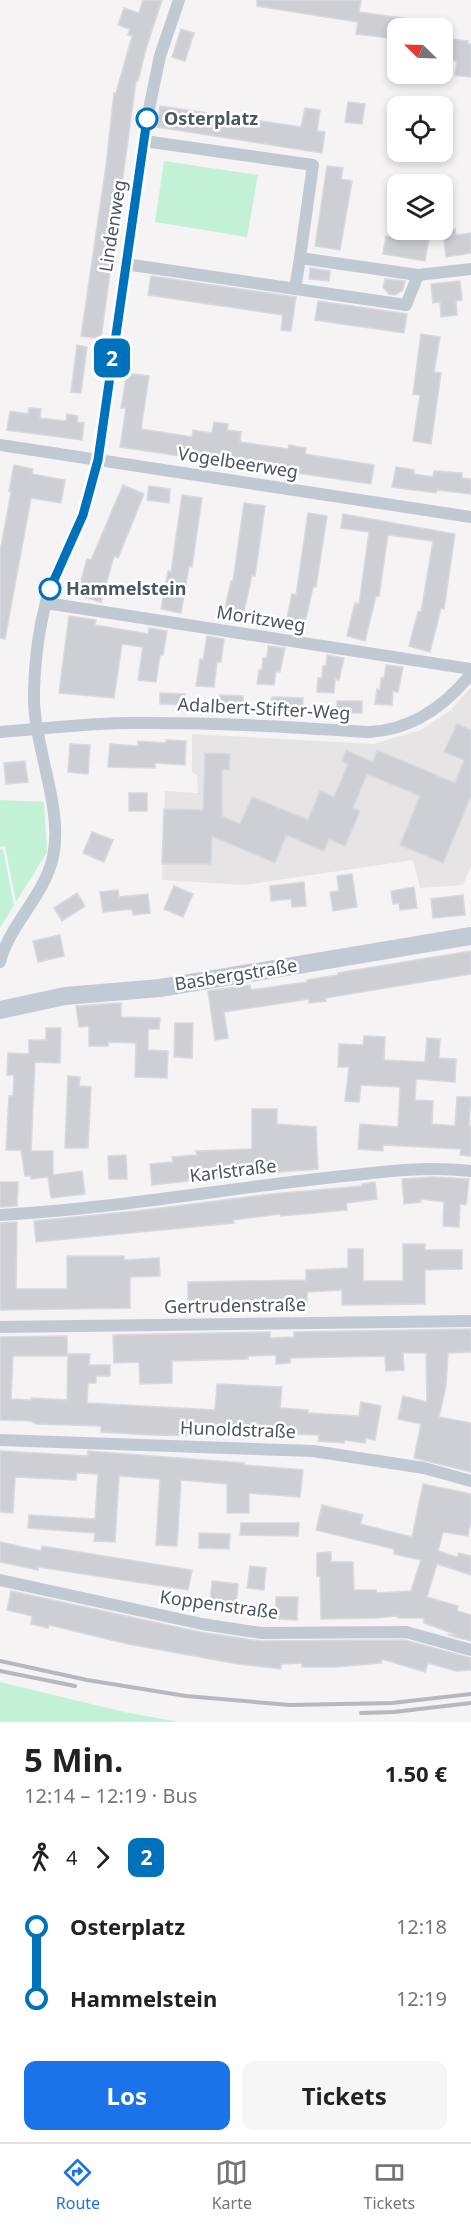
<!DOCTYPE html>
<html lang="de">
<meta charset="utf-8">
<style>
:root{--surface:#fff;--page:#f6f6f6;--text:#222;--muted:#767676;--line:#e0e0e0;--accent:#1a73e8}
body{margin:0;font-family:"Noto Sans",sans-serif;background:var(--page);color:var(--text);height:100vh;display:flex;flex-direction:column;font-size:22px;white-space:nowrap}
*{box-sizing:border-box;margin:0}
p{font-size:20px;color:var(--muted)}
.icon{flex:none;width:33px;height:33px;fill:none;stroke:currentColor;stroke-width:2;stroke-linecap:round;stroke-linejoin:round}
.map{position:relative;height:1722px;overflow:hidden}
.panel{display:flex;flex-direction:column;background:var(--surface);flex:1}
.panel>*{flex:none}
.badge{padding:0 12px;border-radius:9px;font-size:21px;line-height:39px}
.needle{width:39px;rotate:293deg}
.tools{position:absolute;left:387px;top:18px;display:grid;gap:12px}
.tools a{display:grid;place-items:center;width:66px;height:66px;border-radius:12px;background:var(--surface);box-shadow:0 3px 9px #0003;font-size:30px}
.map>.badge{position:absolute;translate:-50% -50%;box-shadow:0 0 0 3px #fff}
.legs{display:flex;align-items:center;gap:9px;height:66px;padding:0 24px;font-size:20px}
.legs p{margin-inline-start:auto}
.headline{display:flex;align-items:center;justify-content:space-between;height:102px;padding:0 24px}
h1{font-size:33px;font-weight:700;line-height:45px}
.primary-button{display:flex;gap:12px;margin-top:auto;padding:12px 24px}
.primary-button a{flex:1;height:69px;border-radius:12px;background:var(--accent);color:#fff;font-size:24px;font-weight:700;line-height:69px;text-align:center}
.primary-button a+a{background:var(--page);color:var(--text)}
ul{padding:0 24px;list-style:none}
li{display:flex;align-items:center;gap:21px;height:72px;font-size:22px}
li i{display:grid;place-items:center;width:9px;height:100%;margin:0 8px;background:currentColor}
li i::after{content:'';width:15px;height:15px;margin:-8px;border:4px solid;border-radius:50%;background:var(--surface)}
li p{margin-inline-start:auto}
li:first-child i{background:linear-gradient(#0000 50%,currentColor 0)}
li:last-child i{background:linear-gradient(currentColor 50%,#0000 0)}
.dock{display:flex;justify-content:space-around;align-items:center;height:84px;border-top:2px solid var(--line);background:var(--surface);font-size:16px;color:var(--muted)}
.dock a{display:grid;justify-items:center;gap:3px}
.dock .active{color:var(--accent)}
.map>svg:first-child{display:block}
.education{fill:#e6e4e5}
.green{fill:#c3f1d5}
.building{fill:#cdcfd5;stroke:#d7d9de;stroke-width:1.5}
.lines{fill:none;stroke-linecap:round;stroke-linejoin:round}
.minor{stroke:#c1cad2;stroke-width:12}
.secondary{stroke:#c1cbd6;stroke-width:18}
.rail{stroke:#b5b8bd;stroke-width:4}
.line-1-casing{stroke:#fff;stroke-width:14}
.line-1{stroke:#0072bc;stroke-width:9}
.stop-1-dot{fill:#fff;stroke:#0072bc;stroke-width:3}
.labels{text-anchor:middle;stroke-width:5;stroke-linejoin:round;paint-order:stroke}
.stop-label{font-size:18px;font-weight:bold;fill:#4a5661;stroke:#fff;text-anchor:start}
.street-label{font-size:18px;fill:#4a5661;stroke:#fff}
</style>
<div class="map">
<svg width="471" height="1722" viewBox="0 0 471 1722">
<rect width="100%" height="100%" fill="#f5f3f3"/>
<path class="education" d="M471,687v179l-8,19 -43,3 -7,-28 -169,25 -82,-5 3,-89 33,2 -1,-18 -5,-3v-38l181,10 48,-14 30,-20z"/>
<g class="green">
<path d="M164,161l94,14 -11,62 -92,-15z"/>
<path d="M0,800l44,2 3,50 -31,50 -11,-56 -5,1z"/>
<path d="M3,849l11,56 -14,23v-78z"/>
<path d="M0,1682l124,30 55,10h-179z"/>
</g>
<g class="building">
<path d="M143,0h19l-17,52 -7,29h-2l-35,258 -20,-3 25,-170 8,-73h2l16,-57 -4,-1 2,-6 -12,-4 6,-17 15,5z"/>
<path d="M257,0h104l-2,12 72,10 -1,6h-32v11l-42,-5 2,-12 -101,-16z"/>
<path d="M181,29l13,4 -9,28 -13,-4z"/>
<path d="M442,38l26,3v3h3v33l-16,-2 2,-14 -15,-2z"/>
<path d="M348,102l17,2 -3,20 -17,-2z"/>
<path d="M160,106l141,21 4,-19 15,2 -3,21 8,1 -3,21 -165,-26z"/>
<path d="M327,166l16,2 -2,11 11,2 -12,69 -25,-4z"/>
<path d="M455,229l1,6 15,-2v20l-25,4 -3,-26z"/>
<path d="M410,230l20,2 -5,29 -42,-7 3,-18 22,3z"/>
<path d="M310,268l20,3 -1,10 -20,-2z"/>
<path d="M151,276l145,21 -5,34 -10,-1 2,-15 -135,-20z"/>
<path d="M385,279l20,2 -2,9 -8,5 -6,-1 -6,-7z"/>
<path d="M460,281l2,19 -6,1 1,14 -16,2 -1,-15 -7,1 -2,-19z"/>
<path d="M318,301l89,13 -3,19 -89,-13z"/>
<path d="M421,334l19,3 -6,35 7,1 -10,71 -18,-3 7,-46 -7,-1z"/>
<path d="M77,345l10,2 -6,46 -10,-1z"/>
<path d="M127,373l22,3 -8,53 51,8 1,-7 19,3 2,-11 14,2 -1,6 14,2 -1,10 48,7 1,-4 17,3 -1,6 69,11 -3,19 -251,-37 6,-39h-5z"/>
<path d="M29,408l12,1 -1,9 26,3 1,-7 11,2 -1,6 7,1 -2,17 -75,-10 3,-19 18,3z"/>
<path d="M14,465l19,4 -1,5 33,6 -4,23 -30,-5 -26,141 -5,-1v-86l11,-60 -2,-1z"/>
<path d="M396,467l18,3v4l19,3 1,-6 28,2v5l9,1v15l-34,-4 -1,3 -44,-6z"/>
<path d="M123,485l21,9 -26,64 -4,-2 -13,46 -24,-7 10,-36 4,1z"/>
<path d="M149,486l21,3 -1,14 -22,-3z"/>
<path d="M182,495l20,3 -10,69 -3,-1 -8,47 -20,-4 7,-38 3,1z"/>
<path d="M244,503l21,3 -10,70 -3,-1 -10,46 -19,-4 8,-36h2z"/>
<path d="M308,513l19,3 -11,71h-3l-10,45 -18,-5 7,-33 4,1z"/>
<path d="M343,514l112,20 -11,75 -3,-1 -11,44 -21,-6 9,-34h3l12,-71 -45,-6 -9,61h-3l-11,45 -18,-5 8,-33 4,1 10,-72 -28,-4z"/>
<path d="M69,616l27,4 -1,5 53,9 1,-6 18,3 -4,24h-3l-4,27 -18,-2 5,-33 -21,-3 -8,54 -55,-5z"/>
<path d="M207,636l17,3 -3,23h-4l-3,25 -18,-1 4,-27 3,1z"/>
<path d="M268,646l17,2 -5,24 -4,-1 -2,14 -17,-1 2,-14h3l1,-12h4z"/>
<path d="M327,655l17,3 -5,22 -4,-1 -1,14 -17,-1 1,-14h4l1,-12h3z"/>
<path d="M386,665l17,2 -5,25 -5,-1 -1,14 -17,-1 2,-15 3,1 1,-12h3z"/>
<path d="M160,693l25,1v11l-25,-1z"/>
<path d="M220,695l23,1v12l-24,-1z"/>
<path d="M272,697l31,1 -1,13 -31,-1z"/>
<rect x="337" y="701" width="25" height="12"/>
<path d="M457,724l14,6v66l-28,67 -43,-18 20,-49 -53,-22 -14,34 7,3 -15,35 -16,-7 -5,12 -38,-16 -11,28 -63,-27 -1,28h-49l2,-55 39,1 2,-57 25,1 -1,16 -7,-1v47l18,8 12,-27 56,23 12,-29 14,6 14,-33 -6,-3 4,-11 27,12 4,-12 78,33 9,-23 -20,-8z"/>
<path d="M166,740l20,1 -1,24 -30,-2v5l-47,-1 2,-23 28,2v-5l28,2z"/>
<path d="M70,744l20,1 -2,29 -20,-2z"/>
<path d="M25,761l3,21 -22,2 -2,-21z"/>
<rect x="129" y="793" width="18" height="18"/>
<path d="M92,832l21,8 -9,22 -21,-9z"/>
<path d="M352,874l5,33 -24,4 -3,-19 9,-1 -2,-15z"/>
<path d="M304,882l2,24 -14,1 -1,-8 -20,2 -1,-15z"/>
<path d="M174,886l19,8 -10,23 -19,-8z"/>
<path d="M414,887l3,21 -17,2 -1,-7 -6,1 -2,-13z"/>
<path d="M118,890l1,7 29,-3 2,19 -17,2 -1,-6 -29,3 -3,-20z"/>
<path d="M77,893l8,13 -23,15 -8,-13z"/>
<path d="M463,895l2,20 -32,3 -2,-19z"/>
<path d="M60,935l4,21 -26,6 -5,-21z"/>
<path d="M471,951v23l-146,24 1,3 -17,2v-4l-85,13 4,26 -13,2 -7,-49 42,-6 1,5 56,-8v-2l31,-5v-2z"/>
<path d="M121,1003v14l39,1 -1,11h-11v21l20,1 -1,27 -32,-1 1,-34 -28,-1v4h-19v-20l-10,1 -3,-21z"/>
<path d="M175,1023h18l-1,35 -18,-1z"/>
<path d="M46,1028h15l-1,35 -25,-1 -4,89h22v24l29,-4 3,23 -34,4 -3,-21 -17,2v-3h-6l-4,-26h-15l3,-54h4l1,-21h-7l1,-22 21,1v-14h17z"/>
<path d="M364,1036l21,1 -1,23 41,2 2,-24 13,1 -1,19 17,1 -1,23 -39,-3 -1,21 18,1 -1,23 23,2 2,-29h14l-2,29h2v30l-11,-1 1,-6 -78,-4v6l-25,-2 2,-25 38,3 2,-40 -39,-2 -2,17 -14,-1 4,-34h-11l1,-23 24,1z"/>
<path d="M68,1076l12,1 -1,9 12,1 -3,61h-23z"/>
<path d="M252,1109h25v15l39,3 2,42 -130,10v2l-36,4 -2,-21 23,-2 -1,-5 25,-2 -1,-4 56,-2z"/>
<path d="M126,1155l1,24h-18l-1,-23z"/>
<path d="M433,1177l36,2 -3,26 -6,-1 -1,23 -16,-1 1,-24 -23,-3v3l-17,2 -2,-25z"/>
<path d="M0,1182h18l-1,24 -17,1z"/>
<path d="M375,1182l2,17 -31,4 1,7 -66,6 -1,-2 -47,6 1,3 -198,19 -2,-21 102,-10 135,-17 91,-8v-2z"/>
<path d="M17,1222l-1,67h51v-33h57v4l35,-2 1,18 -30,1v31l-130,2v-87z"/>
<path d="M403,1244h22v6h37v19l-37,1v34l-83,1v-15l-35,2v13l-119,2v-25l118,-2v-10l42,-2v-19h15v32h40z"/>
<path d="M471,1329v23l-23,1 -2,33 -7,31 32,6v49l-57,-14 7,-34 -23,-5 5,-23 24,6 -1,-49h-23l1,17 -18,1 -1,-15 -95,2v5l-14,1v-9l-28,1v3l-76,2v22l-32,1 -1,-22 -25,1 -1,-28 157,-3v6l24,-1v-5z"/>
<path d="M67,1336v20h-54l-2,43 21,1v-2l35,2 1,-46h22l-1,11h21v11h-14v7h-8l-1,20 128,7 2,-26 65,3 -2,21 28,2v3l51,3 2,-14 20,4 -6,34 -9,-2 -1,5 -21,-3v3l-26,-2 1,-6 -99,-4v5l-70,-1 -49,-3v-6l-65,-2 -5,-3 -31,-1v-83z"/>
<path d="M0,1451l88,5v-5l156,12v2l59,5 -3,27 -51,-4v20h-22v-29l-46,-4 -4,66 -21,-1 4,-66 -41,-3 -4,66 -21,-1 1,-8 -67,-5 1,-13 66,4 3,-45 -21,-1 -1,7 -61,-3 -2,36 -13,-1z"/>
<path d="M423,1484l48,10v26l-3,16 -25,-4 -5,19 19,6 2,-4 12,3v19l-34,-11 -10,33 31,9 -1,5 14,4v26l-23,-6h9l-33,-12v-5h-24l-5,-2 -19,2 -55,1 -1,-43h-3v-23l14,-1v10h22l1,28h22v3l35,-2 10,-31 -27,-6v-5l-78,-19 6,-25 41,10 -3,9 52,13z"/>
<path d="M241,1523h58l-1,13 -58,-1z"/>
<path d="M199,1533l31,1 -1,15 -30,-1z"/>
<path d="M0,1542l41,9 1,-5 150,24 -4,20 -150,-23v3l-38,-8z"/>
<path d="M250,1566l16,2 -2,22 -17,-2z"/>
<path d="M212,1581l26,3 -2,24 -26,-3z"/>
<path d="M11,1591l189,41 60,9 145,-1 66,18v12l-15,1 -28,-8 -3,9 -43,-13 -1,4 -45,4h-34v-4l-21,1v5l-43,-5 -110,-20 -79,-19 -1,3 -17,-4 1,-8 -25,-6z"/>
<path d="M276,1597h22l-1,23 -21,-1z"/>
</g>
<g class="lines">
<g class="minor">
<path d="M144,141l169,24 -13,93"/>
<path d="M125,264l281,41 12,-30"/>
<path d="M295,289l5,-31 118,17 53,-6"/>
<path d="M0,445l471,72"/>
<path d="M46,603l425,66"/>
<path d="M0,732c44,-3 88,-9 132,-9 79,-1 158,4 237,9 42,-2 76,-26 102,-58"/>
<path d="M0,962c10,-39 44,-65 53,-105 11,-50 -21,-113 -19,-166 1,-34 5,-67 15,-99 8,-26 22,-50 33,-75 7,-18 11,-38 16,-57l49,-341 13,-63 19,-56"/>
<path d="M0,1215c106,-6 211,-24 317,-36 51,-5 103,-14 154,-8"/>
<path d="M0,1327l471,-6"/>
<path d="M0,1440l313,11 111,17 47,13"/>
<path d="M0,1580l202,44 59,9 145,-1 65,18"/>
</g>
<path class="secondary" d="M0,1010l65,-14 95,-8 311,-52"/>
<g class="rail">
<path d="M0,1661l87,19 99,16 104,9 102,-2 79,-9"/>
<path d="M0,1671l75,15"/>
<path d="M361,1713l33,-1 77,-9"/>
</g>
</g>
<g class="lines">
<defs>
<path id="line-1" d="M50,589l33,-74 15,-55 49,-341"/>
</defs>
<use href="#line-1" class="line-1-casing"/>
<use href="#line-1" class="line-1"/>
</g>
<g class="stop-1-dot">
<circle cx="147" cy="119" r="10"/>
<circle cx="50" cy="589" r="10"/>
</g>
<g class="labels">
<g class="stop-label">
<text x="164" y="125">Osterplatz</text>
<text x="66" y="595">Hammelstein</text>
</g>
<g class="street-label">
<text transform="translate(113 226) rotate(-81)" y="6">Lindenweg</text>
<text transform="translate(238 463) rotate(9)" y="6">Vogelbeerweg</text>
<text transform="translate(261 619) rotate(9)" y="6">Moritzweg</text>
<text transform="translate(264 709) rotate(3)" y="6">Adalbert-Stifter-Weg</text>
<text transform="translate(236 975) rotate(-9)" y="6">Basbergstraße</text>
<text transform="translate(233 1171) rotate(-7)" y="6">Karlstraße</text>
<text transform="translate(235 1306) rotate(-1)" y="6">Gertrudenstraße</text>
<text transform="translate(238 1430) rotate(2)" y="6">Hunoldstraße</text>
<text transform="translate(219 1605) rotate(8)" y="6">Koppenstraße</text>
</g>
</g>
</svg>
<div class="tools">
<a><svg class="needle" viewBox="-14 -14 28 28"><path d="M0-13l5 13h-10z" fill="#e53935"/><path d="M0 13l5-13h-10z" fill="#767676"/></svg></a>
<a><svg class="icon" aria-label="locate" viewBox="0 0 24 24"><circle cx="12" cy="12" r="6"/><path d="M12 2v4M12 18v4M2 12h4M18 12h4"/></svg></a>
<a><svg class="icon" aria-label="layers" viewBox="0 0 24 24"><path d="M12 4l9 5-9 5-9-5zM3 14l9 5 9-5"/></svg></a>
</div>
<b class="badge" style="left:112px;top:358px;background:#0072bc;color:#fff">2</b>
</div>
<section class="panel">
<div class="headline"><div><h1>5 Min.</h1><p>12:14 – 12:19 · Bus</p></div><b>1.50 €</b></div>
<div class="legs"><svg class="icon" aria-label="walk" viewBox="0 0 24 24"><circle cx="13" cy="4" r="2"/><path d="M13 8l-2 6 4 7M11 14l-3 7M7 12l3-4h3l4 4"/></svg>4<svg class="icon" aria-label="forward" viewBox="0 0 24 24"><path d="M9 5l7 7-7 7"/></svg><b class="badge" style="background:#0072bc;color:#fff">2</b></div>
<ul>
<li><i style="color:#0072bc"></i><b>Osterplatz</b><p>12:18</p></li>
<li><i style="color:#0072bc"></i><b>Hammelstein</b><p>12:19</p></li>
</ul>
<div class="primary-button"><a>Los</a><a>Tickets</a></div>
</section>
<nav class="dock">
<a class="active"><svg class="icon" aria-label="directions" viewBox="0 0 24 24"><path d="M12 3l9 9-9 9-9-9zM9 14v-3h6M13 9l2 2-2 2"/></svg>Route</a>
<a><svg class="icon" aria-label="map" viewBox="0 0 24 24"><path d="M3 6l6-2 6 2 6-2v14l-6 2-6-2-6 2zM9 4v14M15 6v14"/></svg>Karte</a>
<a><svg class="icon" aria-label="tickets" viewBox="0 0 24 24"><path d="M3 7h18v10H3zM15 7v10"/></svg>Tickets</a>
</nav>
